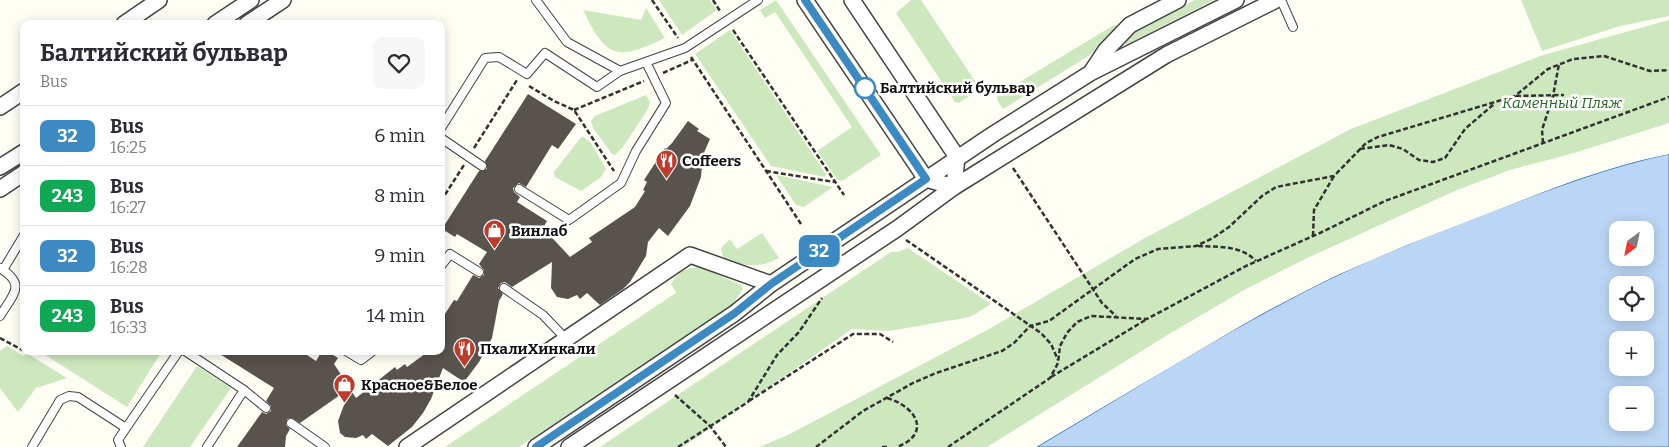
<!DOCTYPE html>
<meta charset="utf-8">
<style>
:root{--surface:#fff;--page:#f7f7f7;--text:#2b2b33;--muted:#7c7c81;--line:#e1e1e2}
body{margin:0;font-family:Bitter,serif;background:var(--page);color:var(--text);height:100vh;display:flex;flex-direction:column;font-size:19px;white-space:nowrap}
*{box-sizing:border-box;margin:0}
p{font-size:16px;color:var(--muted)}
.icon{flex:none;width:28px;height:28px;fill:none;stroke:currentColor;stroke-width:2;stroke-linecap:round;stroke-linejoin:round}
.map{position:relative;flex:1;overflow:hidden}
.side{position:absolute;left:20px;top:20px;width:425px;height:335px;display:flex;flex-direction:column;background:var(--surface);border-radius:10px;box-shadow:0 2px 12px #0003}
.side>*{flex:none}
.badge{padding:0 10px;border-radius:8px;font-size:18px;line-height:32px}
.needle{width:32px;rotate:212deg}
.controls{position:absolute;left:1609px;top:221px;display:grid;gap:10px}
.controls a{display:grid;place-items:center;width:45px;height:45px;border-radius:10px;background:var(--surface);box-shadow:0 2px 12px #0003;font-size:25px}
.map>.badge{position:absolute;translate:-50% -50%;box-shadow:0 0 0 2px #fff}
.round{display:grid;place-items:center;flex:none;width:52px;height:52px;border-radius:10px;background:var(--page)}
.head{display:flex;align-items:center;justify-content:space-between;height:85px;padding:0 20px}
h1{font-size:24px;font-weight:700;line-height:38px}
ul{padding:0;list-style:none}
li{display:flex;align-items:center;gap:15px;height:60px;padding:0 20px;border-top:1px solid var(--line)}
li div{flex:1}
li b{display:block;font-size:19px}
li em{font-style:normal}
li .badge{min-width:55px;font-weight:700;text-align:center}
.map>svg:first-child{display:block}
.green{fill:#cde8be}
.water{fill:#bbd6f4;stroke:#457fc8;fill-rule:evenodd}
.pier{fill:#fefef4}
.building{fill:#59534d}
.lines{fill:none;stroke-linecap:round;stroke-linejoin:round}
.service-casing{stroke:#434343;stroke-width:10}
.minor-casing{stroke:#434343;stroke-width:18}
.path{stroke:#323232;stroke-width:2.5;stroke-dasharray:5 2.5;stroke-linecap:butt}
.service{stroke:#fff;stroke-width:8}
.minor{stroke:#fff;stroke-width:15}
.line-casing{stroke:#fff;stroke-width:11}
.line{stroke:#3d8ac2;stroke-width:8}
.stop-dot{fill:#fff;stroke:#3d8ac2;stroke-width:2.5}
.labels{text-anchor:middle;stroke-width:5;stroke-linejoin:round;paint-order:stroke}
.stop-label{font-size:15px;font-weight:bold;fill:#101010;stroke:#fff;text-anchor:start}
.park-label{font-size:15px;font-style:italic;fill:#266622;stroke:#fff}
.poi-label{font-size:15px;font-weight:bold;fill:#101010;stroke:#fff;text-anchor:start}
</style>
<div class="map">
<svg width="1669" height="447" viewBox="0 0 1669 447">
<rect width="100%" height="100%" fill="#fefef4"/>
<g class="green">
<path d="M659,0h51l7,10 -35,25z"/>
<path d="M776,0l105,155 -39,26 -5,-2 -20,-28 35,-24 -77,-115 -10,6 -5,-8z"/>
<path d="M911,0h10l58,87 -1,3 -19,13 -4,-1 -59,-89z"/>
<path d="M1195,0h19l-89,45 2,-6 8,-7z"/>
<path d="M1521,0h148v16l-49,10 -78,25z"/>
<path d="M646,8l19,30c-49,23 -58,21 -82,-28l58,10z"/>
<path d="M1669,20v103l-95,30 -64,17 -53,20 -152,69 -61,31 -75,44 -182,113h-228l29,-12 201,-106 156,-91 206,-109 192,-74z"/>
<path d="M1114,25h3l-11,16 -13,12 -90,56 -6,-9 1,-5z"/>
<path d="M730,30l96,144 -1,3 -54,-11 -76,-112z"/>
<path d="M646,95l4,7 -2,7 -25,38 -8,8 -3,-1 -19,-26 -2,-7 4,-5z"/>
<path d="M582,136l9,7 15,26 -6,9 -19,13 -26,-14 -1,-5z"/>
<path d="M776,175l57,12 -29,20 -8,-2z"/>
<path d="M762,233l17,25c-13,7 -24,9 -39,6l-1,2 -16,-8 -2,-10 9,-9 7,10z"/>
<path d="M908,248l83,56 -21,13 -81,14 -37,-2 -169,118h-83l291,-195h6z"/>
<path d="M700,267l41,18 2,4 -10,15 -214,143h-74l231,-154 -5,-9c8,-13 14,-16 29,-17z"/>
<path d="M7,346l16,10 5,-2 39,24 -31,10 -18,24 -18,-24v-37z"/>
<path d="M39,351h123l-35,56z"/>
<path d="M197,366l34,22 -41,59h-47z"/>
</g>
<path class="water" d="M1669,154v293h-632c88,-52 174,-107 265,-154 61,-32 126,-57 191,-82 58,-22 115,-44 176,-57zM1618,230h27v28h-27zM1618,285h27v27h-27zM1618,340h27v28h-27zM1618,395h27v27h-27z"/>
<path class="pier" d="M1669,152v2l-37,8 -55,17 -170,66 -72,31 -69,35 -231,136 230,-138 69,-35 72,-32 170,-65 55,-17z"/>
<g class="building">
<path d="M528,94l48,30 -18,25 -6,-4 -26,42 -7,-4 -6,5 1,4 6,5 -3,5 30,19 -4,7 27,29 22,-15 -3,-4 46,-31 10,-16 -2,-1 4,-8 -3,-2 21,-32 1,1 6,-6 16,-22 11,8 -2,2 13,8 -7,16 -2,22 -11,29 -22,30 -9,-8 -11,14 -2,14 -16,26 -7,7 -23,16 -13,-12 -7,6 -3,-4 -9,4 -11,-2 -6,-9 1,-26 -40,25 -7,-5 -4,1 -3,5 5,6 -4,7 -7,37 -13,24 -15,20 -21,-14 -12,31 -8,14 -11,14 -24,19 -16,-12 -6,5 -3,-4 -7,3 -11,-1 -5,-4 -2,-12 12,-32 6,9 39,-31 2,3 8,-6 2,3 22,-16h12v-31l13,-20 3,1 16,-26 6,3 5,-3v-5l-5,-6 8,-12 -30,-18 -2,3 -13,-8 37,-58 8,-2 -2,-8z"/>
<path d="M215,351h86l15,10 6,-10h5l11,7 -4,6 16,24 -50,35 -8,-5 -5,1 -1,6 4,4 -4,7 -1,11h-48l25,-35 4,2 5,-3v-5l-5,-5 8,-13z"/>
</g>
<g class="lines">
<defs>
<g id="service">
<path d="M536,0l31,42 53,29 65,-23 73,-48"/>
<path d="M1281,0l12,27"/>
<path d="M441,128l44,-70 14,-1 28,17 18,-21 52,34 23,-16"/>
<path d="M441,138l41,28"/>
<path d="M519,189l50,31 52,-37 15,-32 30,-48 -20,-41"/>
<path d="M441,266l9,-12 29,18"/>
<path d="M0,268c27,17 13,26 0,48"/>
<path d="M3,270l21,-35"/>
<path d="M504,288l39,27 23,24"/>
<path d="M185,351l59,39 -37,57"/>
<path d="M346,351l15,9 12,-9"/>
<path d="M244,390l22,18"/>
<path d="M291,423l34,24"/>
<path d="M32,447l28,-47 9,-4 9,1 48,31 53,-77"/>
<path d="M121,447l-3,-7 8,-12"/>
</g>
<g id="minor">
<path d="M805,0l121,179 28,8 3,-30 -105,-157"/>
<path d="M124,24l35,-24"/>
<path d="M215,24l36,-24"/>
<path d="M247,24l36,-24"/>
<path d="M1092,71l14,-21 24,-25 48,-25"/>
<path d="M0,107l24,-16"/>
<path d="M0,167l24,-15"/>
<path d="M0,189l24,-16"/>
<path d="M407,447l283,-192 81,29"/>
<path d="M536,447l199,-134 36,-29 221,-149 100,-63 144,-72"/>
<path d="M569,447l329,-219 56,-41 212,-132 110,-55"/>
</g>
</defs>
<use href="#service" class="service-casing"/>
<use href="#minor" class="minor-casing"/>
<g class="path">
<path d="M652,0l26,38"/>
<path d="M713,0l7,11"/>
<path d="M733,30l111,165"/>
<path d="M691,57l110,167"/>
<path d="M663,73l29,-13"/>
<path d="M529,86l25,15 20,9 40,61"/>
<path d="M1516,96l48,-1"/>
<path d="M574,110l70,-29"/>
<path d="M1543,143l-1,-13 11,-34 6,-32"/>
<path d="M474,148l43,-68"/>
<path d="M1360,149l29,-4 14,4 16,11 14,2 12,-4 20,-29 29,-25"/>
<path d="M1013,168l89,135 14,13"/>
<path d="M766,171l68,11"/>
<path d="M441,201l23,-36"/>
<path d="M1313,236l1,-26 20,-34"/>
<path d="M906,240l135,93 10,11 7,16"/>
<path d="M1198,246c20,1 43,-1 58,15"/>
<path d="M0,338l24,13"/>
<path d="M1051,377l96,-58"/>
<path d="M675,395l35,31 16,21"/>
<path d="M887,398c28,8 46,35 10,49"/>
<path d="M749,401l104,-67h27l13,8"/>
<path d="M678,447l70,-45 29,-47 22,-23 23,-34"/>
<path d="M816,447l47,-36 50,-28 23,-10 66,-22 12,-8 16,-17 19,-5 86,-62 23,-10 38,-3 17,-8 16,-11 33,-31 14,-9 58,-11 32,-33 12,-6 137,-41 33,-27 25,-10 31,-3 46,15 19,-1"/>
<path d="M882,447h7"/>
<path d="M948,447l102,-69 8,-15 2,-17 7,-13 10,-11 14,-6 56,3 99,-53 76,-34 63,-31 284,-104"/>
</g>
<use href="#service" class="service"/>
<use href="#minor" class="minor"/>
</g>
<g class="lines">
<defs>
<path id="line" d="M536,447l199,-134 36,-29 155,-105 -121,-179"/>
</defs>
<use href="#line" class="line-casing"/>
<use href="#line" class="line"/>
</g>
<defs>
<symbol id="restaurant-pin" viewBox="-11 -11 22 30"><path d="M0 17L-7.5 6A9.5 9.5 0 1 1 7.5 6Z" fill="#bb3c2d" stroke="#fff"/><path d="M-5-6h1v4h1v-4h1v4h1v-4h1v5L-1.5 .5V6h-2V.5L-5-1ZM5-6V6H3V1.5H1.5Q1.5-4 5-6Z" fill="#fff"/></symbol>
<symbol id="shop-pin" viewBox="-11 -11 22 30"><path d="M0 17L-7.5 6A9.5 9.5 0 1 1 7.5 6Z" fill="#bb3c2d" stroke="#fff"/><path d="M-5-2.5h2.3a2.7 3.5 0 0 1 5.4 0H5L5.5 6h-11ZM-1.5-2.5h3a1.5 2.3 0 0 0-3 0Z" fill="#fff"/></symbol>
</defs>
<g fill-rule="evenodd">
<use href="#restaurant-pin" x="654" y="148" width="25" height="34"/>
<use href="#shop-pin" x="482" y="218" width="25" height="34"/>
<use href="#restaurant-pin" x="452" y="336" width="25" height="34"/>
<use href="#shop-pin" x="332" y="372" width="25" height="34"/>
</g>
<circle class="stop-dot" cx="865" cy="88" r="10"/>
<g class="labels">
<g class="stop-label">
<text x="880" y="93">Балтийский бульвар</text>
</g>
<g class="park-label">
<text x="1562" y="108">Каменный Пляж</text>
</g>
<g class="poi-label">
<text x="682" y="166">Coffeers</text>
<text x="511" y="236">Винлаб</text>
<text x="480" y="354">ПхалиХинкали</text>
<text x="361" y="390">Красное&amp;Белое</text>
</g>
</g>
</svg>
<div class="controls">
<a><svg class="needle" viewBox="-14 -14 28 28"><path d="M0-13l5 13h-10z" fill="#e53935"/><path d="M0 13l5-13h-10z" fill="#7c7c81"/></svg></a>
<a><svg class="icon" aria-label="locate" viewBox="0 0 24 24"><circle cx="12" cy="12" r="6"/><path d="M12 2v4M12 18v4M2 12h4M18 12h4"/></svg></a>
<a>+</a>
<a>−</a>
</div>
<b class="badge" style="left:819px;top:251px;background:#3d8ac2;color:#fff">32</b>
<section class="side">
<div class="head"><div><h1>Балтийский бульвар</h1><p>Bus</p></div><a class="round"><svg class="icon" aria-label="heart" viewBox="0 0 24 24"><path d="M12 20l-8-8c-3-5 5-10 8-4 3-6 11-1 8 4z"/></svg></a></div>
<ul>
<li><span class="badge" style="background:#3d8ac2;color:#fff">32</span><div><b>Bus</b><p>16:25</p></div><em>6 min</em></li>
<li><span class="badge" style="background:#10a855;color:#fff">243</span><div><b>Bus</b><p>16:27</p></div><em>8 min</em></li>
<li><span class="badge" style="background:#3d8ac2;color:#fff">32</span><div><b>Bus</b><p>16:28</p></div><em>9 min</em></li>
<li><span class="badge" style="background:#10a855;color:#fff">243</span><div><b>Bus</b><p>16:33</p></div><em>14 min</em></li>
</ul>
</section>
</div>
